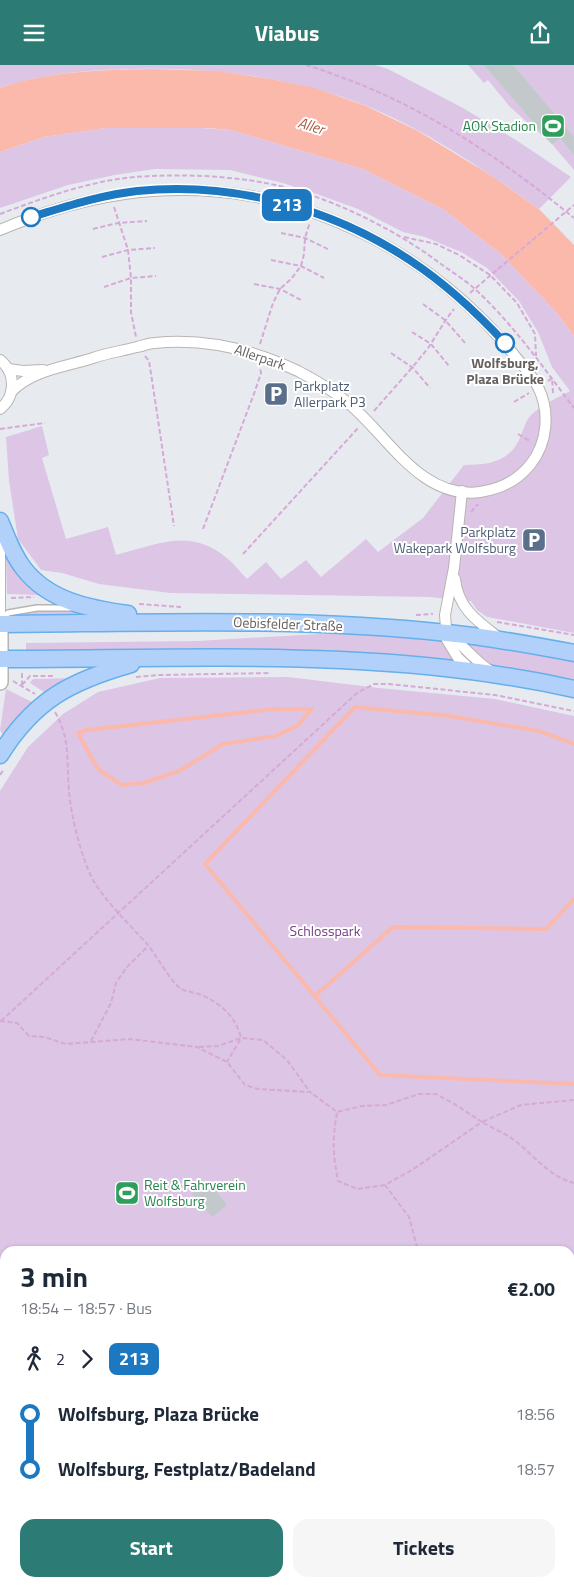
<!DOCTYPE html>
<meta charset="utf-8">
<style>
:root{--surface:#fff;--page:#f6f6f7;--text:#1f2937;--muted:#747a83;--accent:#2c7c75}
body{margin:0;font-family:"Titillium Web",sans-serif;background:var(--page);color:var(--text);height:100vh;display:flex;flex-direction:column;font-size:19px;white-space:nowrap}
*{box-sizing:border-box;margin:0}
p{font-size:16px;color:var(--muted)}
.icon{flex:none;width:28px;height:28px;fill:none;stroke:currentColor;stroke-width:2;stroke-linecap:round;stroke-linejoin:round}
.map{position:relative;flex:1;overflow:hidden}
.drawer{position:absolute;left:0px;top:1181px;width:575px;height:341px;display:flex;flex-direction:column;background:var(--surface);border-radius:15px 15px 0 0;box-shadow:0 1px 4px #0004}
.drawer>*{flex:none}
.badge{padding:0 10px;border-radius:8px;font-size:18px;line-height:32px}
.map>.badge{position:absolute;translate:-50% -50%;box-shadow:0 0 0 2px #fff}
.legs{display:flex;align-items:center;gap:8px;height:55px;padding:0 20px;font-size:16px}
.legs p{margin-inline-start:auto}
.head{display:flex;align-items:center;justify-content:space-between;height:85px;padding:0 20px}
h1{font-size:28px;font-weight:700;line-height:38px}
.action{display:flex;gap:10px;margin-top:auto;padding:10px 20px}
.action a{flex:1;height:58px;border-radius:15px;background:var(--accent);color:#fff;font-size:20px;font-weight:700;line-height:58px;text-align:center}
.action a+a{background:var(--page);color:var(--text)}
ul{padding:0 20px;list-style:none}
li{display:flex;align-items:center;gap:18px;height:55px;font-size:19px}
li i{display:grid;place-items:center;width:8px;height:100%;margin:0 6px;background:currentColor}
li i::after{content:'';width:12px;height:12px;margin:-6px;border:4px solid;border-radius:50%;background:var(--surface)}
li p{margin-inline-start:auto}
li:first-child i{background:linear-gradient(#0000 50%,currentColor 0)}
li:last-child i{background:linear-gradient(currentColor 50%,#0000 0)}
header{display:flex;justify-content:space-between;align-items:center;height:65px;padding:0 20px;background:var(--accent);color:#fff;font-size:22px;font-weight:700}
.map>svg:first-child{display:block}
.green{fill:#ddc5e6}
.water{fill:#fbb9ac}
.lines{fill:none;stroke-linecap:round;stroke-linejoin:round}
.stream{stroke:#fbb9ac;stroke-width:4}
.building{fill:#c3c8cb;stroke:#c6ced4}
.lane-casing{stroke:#b8b4b2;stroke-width:8}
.street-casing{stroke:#b8b4b2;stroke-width:12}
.secondary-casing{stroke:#b9b4b1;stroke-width:18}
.primary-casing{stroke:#65afeb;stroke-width:19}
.path{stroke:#d6a9d7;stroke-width:2;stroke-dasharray:5 2.5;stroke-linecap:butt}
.lane{stroke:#fff;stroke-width:5}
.street{stroke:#fff;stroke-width:10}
.secondary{stroke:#fff;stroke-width:15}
.primary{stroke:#b1d1fb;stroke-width:16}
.path-bridge{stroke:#d6a9d7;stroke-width:2;stroke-dasharray:5 2.5;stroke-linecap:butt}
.line-1-casing{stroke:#fff;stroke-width:11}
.line-1{stroke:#1c78c0;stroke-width:8}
.stop-1-dot{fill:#fff;stroke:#1c78c0;stroke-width:2.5}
.labels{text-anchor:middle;stroke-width:4;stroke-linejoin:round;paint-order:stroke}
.leisure-label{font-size:14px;fill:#27864d;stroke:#fff;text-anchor:end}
.street-label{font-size:14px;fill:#66615e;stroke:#fff}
.stop-label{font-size:14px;font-weight:bold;fill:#66615e;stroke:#fff}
.service-label{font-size:14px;fill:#4e5e75;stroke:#fff;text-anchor:start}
.park-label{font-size:14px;fill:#773c88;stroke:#fff}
.water-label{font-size:15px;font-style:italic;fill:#ad6049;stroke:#fff}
</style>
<header><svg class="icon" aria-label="menu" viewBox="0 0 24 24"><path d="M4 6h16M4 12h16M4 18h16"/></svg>Viabus<svg class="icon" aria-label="share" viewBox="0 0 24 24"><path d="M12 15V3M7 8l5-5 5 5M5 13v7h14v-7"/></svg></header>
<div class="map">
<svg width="574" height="1522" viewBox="0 0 574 1522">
<rect width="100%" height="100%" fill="#e7ebf0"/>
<g class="green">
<path d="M0,0h375l13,4 75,39 56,34 52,35 -32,32c-53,-38 -114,-80 -175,-104 -73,-28 -152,-38 -230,-36 -45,1 -91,4 -134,19z"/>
<path d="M468,0h106v105l-22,-26 -42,-37 -22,-27 -4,3z"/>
<path d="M186,62l45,3 132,39 80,40 58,45 56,59 17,23v297l-87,-16 -10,-7 -6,-9 -42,-4 -259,-4 -71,-9 -37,-11 -21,-3 -23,-31 -9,-58 -3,-44 36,-11 7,29 -7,3 24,81 42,-12 8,28c42,-11 75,-28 112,4 7,6 13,14 19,20l19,-17 15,17 25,-19 15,17 45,-38 12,13 45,-34 41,-53c22,0 44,-2 55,-25 4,-8 6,-19 12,-25 10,-10 26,-17 39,-24l-18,-24 -14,-35 -19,-31 -32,-33 -26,-16 -36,-15 -22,-5 -45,-23 -41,-15 -34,-11 -53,-13 -75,-1 -40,6 -47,10 -68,23v-56l44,-15 62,-9z"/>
<path d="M6,489l37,40 -4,1 -32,-1z"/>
<path d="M25,547h51l14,4 -65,1z"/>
<path d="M319,569h65l57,7 14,20 -69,-6 -68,-4 -292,1v-9l171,-2z"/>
<path d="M465,578l109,17v19l-83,-14 -15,-9z"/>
<path d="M288,612l91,11 116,11 79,17v674l-4,-1v-138h-565v60l-5,-6v-514l28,-44 35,-33 35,-22 62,-14z"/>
<path d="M76,613l-29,16 -17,-11 3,-4z"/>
<path d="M6,624l28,14 -25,31 -6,1 -3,-5z"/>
<path d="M229,1518h173l2,4h-172z"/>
</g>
<path class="water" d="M151,4l67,2 53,8 44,9 51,18 52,25 74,45 47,33 35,36v91l-17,-23 -56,-59 -58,-45 -80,-40 -132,-39 -23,-2h-102l-62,9 -44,15v-64c48,-17 100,-18 151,-19z"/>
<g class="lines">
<g class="stream">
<path d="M275,644h37l-15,17 -21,10 -53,8 -44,27 -35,12 -22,2 -23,-15 -7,-11 -14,-26 9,-3z"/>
<path d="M574,679l-35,-13 -90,-15 -94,-9 -150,157 175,211 194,9"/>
<path d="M315,931l78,-69 153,2 28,-30"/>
</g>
</g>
<g class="building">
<path d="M484,0h29l61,72v18l-14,-17 -8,6z"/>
<path d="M208,1116l19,24 -15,12 -20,-23z"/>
</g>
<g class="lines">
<defs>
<g id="lane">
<path d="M3,555l5,-7 29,-5h34"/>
<path d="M0,1363l4,6"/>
<path d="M405,1518l2,4"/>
</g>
<g id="street">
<path d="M0,165c82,-35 163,-49 251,-34 40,7 79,21 115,39 57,28 109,71 149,121 7,9 17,19 23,31 12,24 10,56 -8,78 -13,16 -30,24 -50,27 -60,8 -93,-58 -133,-90 -15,-12 -32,-22 -49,-31 -44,-21 -93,-33 -143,-28 -6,0 -12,3 -18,4 -15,4 -30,6 -44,11 -28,9 -61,12 -82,34"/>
<path d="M0,295c16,13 16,36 0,49"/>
<path d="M8,304l15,2 20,-1"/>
<path d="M462,426l-8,77 -9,47 2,25 11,18 13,12"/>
<path d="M0,482v77"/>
<path d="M455,514c3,29 22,42 43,58"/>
<path d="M449,570c16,11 25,26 42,36"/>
<path d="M0,1249l5,6"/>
<path d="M0,1287l5,-5"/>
<path d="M570,1331l4,1"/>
<path d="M223,1518l4,4"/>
</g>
<path id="secondary" d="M0,617v-58"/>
<g id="primary">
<path d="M0,456c7,17 13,34 24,48 25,32 66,40 104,45"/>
<path d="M0,559c149,-1 298,-7 447,9 43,4 85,12 127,20"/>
<path d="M0,594c191,0 386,-12 574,30"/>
<path d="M0,690c34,-55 71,-74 131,-91"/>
</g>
</defs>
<use href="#lane" class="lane-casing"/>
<use href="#street" class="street-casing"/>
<use href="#secondary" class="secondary-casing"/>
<use href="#primary" class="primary-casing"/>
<g class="path">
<path d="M306,0c15,4 29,10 43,15 82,31 158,83 225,138"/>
<path d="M114,142l14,43 3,28v34l5,25"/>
<path d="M0,149c43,-16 89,-33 135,-37 41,-3 84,-2 125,5 61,10 132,45 181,82 11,8 24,16 34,25 38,35 68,78 99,119"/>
<path d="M93,164l25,-6 29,-2"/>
<path d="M281,168l24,5 25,12"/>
<path d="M404,172l32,7 23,11 31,20 27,28 18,31 1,22"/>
<path d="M102,192l26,-7 27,-2"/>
<path d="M271,195l30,6 23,12"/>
<path d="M254,219l26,5 23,12"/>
<path d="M104,222l27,-9 25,-2"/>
<path d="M470,228l28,-24"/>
<path d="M423,239l22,16 21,24"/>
<path d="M412,267l19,12 18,22"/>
<path d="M260,279l13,-41 7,-14 12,-11 9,-12 3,-12 1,-16 5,-16"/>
<path d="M391,288l22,15 17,20"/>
<path d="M145,291l4,5 3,19 22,146"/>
<path d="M548,316l4,-3 1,15"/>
<path d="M514,337l15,-9"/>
<path d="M374,346c18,-21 37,-41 54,-63 9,-13 16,-27 26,-39"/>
<path d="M0,364l45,-6"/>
<path d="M518,369l12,7"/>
<path d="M471,447l7,-8"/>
<path d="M203,464l52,-138 6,-18 -1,-5"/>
<path d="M243,489l116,-127"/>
<path d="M11,533l23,-1"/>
<path d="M139,539l42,3"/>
<path d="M416,550l17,-1"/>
<path d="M497,557l77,13"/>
<path d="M22,608v12"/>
<path d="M136,612l23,-2 112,-2"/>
<path d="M13,616l22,13"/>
<path d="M22,620l8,-9h24"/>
<path d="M55,647c16,28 11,47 14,78 1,23 14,76 27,95 15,22 34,40 52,60 7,9 24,38 32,43 5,4 15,4 21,7 20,8 35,22 40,43l22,2 24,20 23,32"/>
<path d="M0,710l4,-6"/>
<path d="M0,956l17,2 12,13 15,1 22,7 64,-5 67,8 30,15 18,23 13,4 52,3 27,20 25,-6 24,-1 33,-11h17l20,11 26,17 -70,48 -27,15 24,32 9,34"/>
<path d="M1,956l356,-328 17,-9h15l106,11 79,16"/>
<path d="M91,976l20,-38 5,-20 10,-15 22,-22"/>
<path d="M199,982l19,-1 23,-8 -14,24"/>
<path d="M574,1035l-53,5 -39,17c12,7 27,13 37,22 17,14 33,34 55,39"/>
<path d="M337,1048c-5,28 -4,40 1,68l19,8 28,-4"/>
<path d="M570,1278h4"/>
<path d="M0,1344l2,-2"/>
<path d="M0,1392l5,2"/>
<path d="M0,1412l5,8"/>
<path d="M5,1479l-5,4 5,8"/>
<path d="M0,1507l5,9"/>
<path d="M6,1518l3,4"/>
<path d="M9,1521l7,-3"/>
<path d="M84,1522l7,-4"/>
<path d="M480,1522v-4"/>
</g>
<use href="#lane" class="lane"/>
<use href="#street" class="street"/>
<use href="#secondary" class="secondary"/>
<use href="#primary" class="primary"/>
<path class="path-bridge" d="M498,204l76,-64"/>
</g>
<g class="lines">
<defs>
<path id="line-1" d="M31,152c34,-10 70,-22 106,-26 95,-10 195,17 274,70 35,23 66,52 94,82"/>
</defs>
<use href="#line-1" class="line-1-casing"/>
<use href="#line-1" class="line-1"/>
</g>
<defs>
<symbol id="stadium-square" viewBox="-11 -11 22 22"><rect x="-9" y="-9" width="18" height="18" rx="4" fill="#2e9e5b" stroke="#fff"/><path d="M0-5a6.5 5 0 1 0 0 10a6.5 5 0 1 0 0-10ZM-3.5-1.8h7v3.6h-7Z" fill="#fff"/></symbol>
<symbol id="parking-square" viewBox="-11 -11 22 22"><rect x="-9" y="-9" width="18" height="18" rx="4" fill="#5c6f8a" stroke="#fff"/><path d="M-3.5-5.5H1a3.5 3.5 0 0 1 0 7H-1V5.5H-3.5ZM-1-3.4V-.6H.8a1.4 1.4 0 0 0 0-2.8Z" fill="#fff"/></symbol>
</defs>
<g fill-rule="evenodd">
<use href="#stadium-square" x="539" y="47" width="28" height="28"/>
<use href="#parking-square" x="262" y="315" width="28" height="28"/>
<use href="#parking-square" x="520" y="461" width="28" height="28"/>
<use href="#stadium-square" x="113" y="1114" width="28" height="28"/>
</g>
<g class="stop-1-dot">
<circle cx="31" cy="152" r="9"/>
<circle cx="505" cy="278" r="9"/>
</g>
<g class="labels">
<g class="leisure-label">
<text x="536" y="66">AOK Stadion</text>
<text x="144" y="1125" text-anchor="start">Reit &amp; Fahrverein<tspan x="144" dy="16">Wolfsburg</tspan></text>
</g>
<g class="street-label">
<text transform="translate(260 292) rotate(19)" y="5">Allerpark</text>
<text transform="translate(288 559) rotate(2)" y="5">Oebisfelder Straße</text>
</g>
<g class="stop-label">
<text x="505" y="303">Wolfsburg,<tspan x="505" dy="16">Plaza Brücke</tspan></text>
</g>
<g class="service-label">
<text x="294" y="326">Parkplatz<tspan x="294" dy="16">Allerpark P3</tspan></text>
<text x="516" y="472" text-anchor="end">Parkplatz<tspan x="516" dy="16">Wakepark Wolfsburg</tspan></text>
</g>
<g class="park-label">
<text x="325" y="871">Schlosspark</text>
</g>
<g class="water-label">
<text transform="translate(311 61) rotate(17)" y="5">Aller</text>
</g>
</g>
</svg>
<b class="badge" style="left:287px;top:140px;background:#1c78c0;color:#fff">213</b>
<section class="drawer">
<div class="head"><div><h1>3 min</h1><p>18:54 – 18:57 · Bus</p></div><b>€2.00</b></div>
<div class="legs"><svg class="icon" aria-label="walk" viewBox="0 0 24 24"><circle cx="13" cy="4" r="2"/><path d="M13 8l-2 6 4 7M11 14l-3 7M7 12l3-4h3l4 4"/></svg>2<svg class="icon" aria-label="forward" viewBox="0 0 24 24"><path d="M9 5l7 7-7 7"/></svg><b class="badge" style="background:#1c78c0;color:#fff">213</b></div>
<ul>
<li><i style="color:#1c78c0"></i><b>Wolfsburg, Plaza Brücke</b><p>18:56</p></li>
<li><i style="color:#1c78c0"></i><b>Wolfsburg, Festplatz/Badeland</b><p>18:57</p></li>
</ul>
<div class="action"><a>Start</a><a>Tickets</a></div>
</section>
</div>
